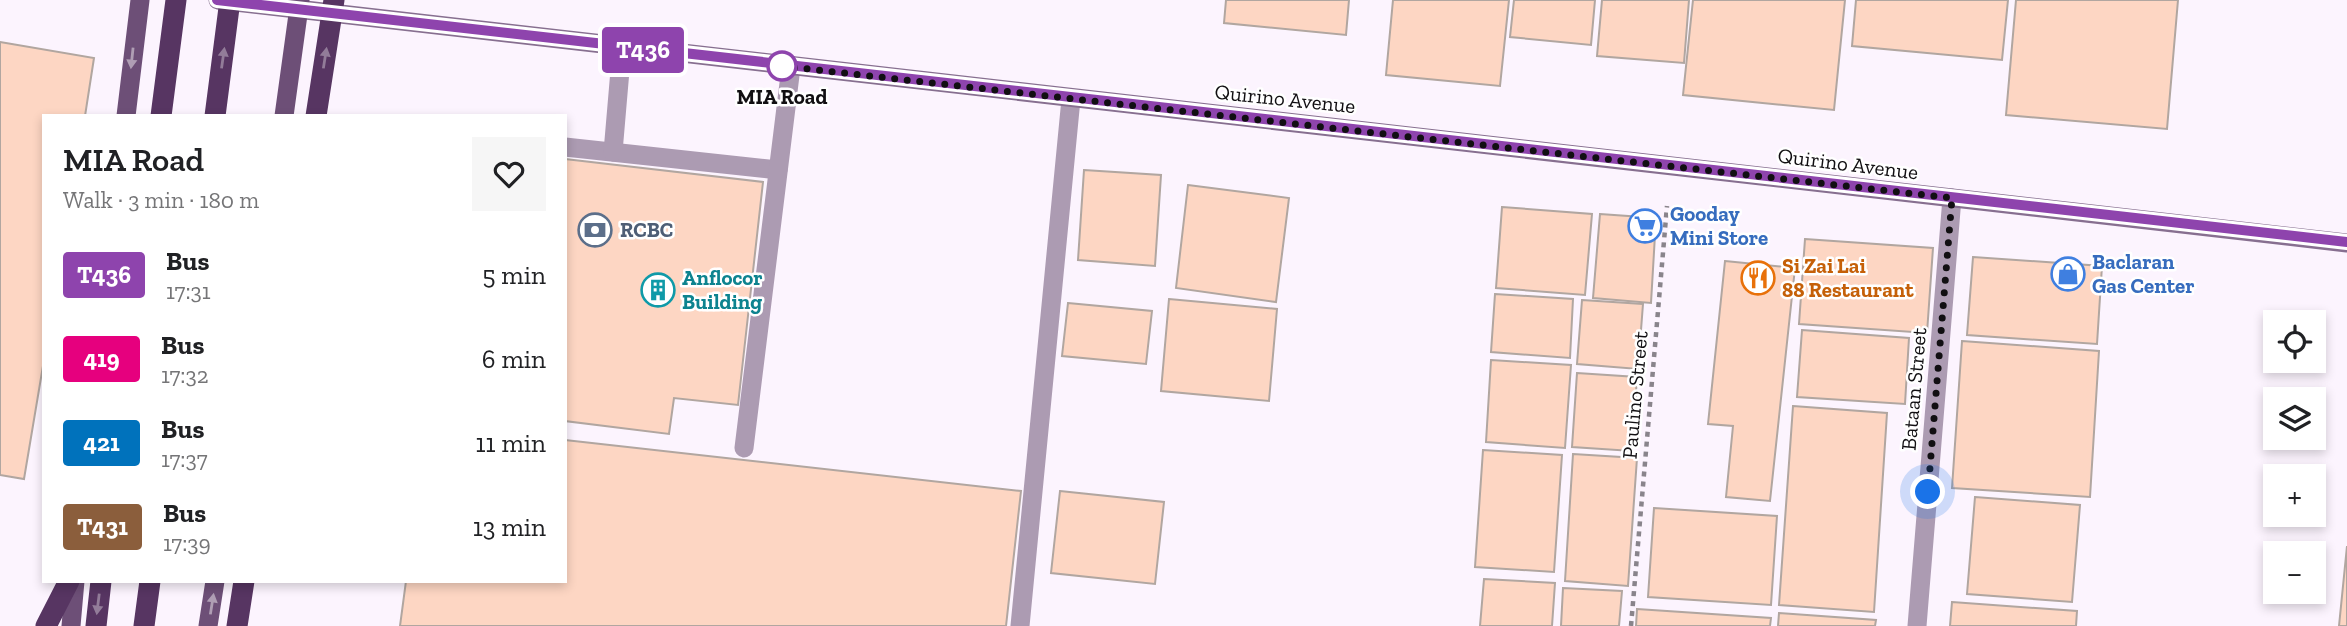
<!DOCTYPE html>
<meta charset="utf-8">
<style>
:root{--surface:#fff;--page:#f6f6f6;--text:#202124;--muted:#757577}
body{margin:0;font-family:"Zilla Slab",serif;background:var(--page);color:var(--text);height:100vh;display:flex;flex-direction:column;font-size:26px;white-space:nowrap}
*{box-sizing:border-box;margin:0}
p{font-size:23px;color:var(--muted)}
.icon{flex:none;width:38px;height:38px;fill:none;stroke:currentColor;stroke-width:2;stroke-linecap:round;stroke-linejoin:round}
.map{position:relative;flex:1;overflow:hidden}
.panel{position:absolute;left:42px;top:114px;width:525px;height:469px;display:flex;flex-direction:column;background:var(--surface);border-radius:0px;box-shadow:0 4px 10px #0003}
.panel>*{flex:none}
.badge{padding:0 14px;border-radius:5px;font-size:24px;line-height:46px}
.fabs{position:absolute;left:2263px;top:310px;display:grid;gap:14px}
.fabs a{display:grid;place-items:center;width:63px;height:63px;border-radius:0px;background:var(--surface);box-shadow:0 4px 10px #0003;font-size:35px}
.you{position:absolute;width:35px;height:35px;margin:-18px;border:5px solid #fff;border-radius:50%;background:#1a73e8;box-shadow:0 0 0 10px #1a73e833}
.map>.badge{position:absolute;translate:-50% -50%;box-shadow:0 0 0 4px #fff}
.round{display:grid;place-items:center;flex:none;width:74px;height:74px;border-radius:0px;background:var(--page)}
.summary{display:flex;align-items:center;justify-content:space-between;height:119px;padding:0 21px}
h1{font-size:33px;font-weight:600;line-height:52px}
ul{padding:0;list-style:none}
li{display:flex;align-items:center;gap:21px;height:84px;padding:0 21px}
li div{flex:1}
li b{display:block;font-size:26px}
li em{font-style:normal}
li .badge{min-width:77px;font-weight:700;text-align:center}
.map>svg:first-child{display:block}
.building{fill:#fdd6c3;stroke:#b1a6a0;stroke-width:2}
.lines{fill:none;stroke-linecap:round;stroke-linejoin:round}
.path{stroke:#89848b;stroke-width:4.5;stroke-dasharray:5 5;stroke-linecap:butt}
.service{stroke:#ac9bb2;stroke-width:19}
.minor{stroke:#ac9bb2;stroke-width:19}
.secondary{stroke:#876f90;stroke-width:19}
.primary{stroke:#6d4f77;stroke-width:19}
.motorway{stroke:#573562;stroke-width:21}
.motorway-bridge{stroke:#573562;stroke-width:21}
.oneway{fill:#af9eb4}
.oneway2{fill:#927c99}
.line-casing{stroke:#fff;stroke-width:16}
.line{stroke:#8e44ad;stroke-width:10}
.walk{stroke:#110f12;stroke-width:7;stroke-dasharray:0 12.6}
.stop-dot{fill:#fff;stroke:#8e44ad;stroke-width:3.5}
.labels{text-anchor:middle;stroke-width:5;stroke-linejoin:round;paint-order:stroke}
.stop-label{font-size:21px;font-weight:bold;fill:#110f12;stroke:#fff}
.street-label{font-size:21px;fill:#110f12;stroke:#fff}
.shop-label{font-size:21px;font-weight:bold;fill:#366cbe;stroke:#fff;text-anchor:start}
.service-label{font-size:21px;font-weight:bold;fill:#4e5e75;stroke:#fff;text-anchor:start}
.food-label{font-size:21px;font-weight:bold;fill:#c56008;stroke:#fff;text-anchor:start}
.culture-label{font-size:21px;font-weight:bold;fill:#0d838f;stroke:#fff;text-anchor:start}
</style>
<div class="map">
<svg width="2347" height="626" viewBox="0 0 2347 626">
<rect width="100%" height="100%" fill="#fcf4fe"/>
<g class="building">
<path d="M1226,0h123l-3,35 -122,-12z"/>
<path d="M1393,0h116l-9,86 -114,-11z"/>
<path d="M1514,0h81l-4,45 -81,-8z"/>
<path d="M1602,0h87l-5,63 -87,-7z"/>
<path d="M1693,0h152l-11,110 -151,-15z"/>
<path d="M1856,0h152l-6,60 -150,-14z"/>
<path d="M2016,0h162l-11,129 -161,-14z"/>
<path d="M0,42l94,16 -9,58h-41v244l-20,119 -24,-4z"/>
<path d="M565,159l198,23 -25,223 -64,-7 -5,36 -104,-13z"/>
<path d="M1084,170l77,5 -6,91 -77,-6z"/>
<path d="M1188,185l101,13 -13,104 -100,-14z"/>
<path d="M1502,207l90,7 -7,81 -89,-7z"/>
<path d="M1600,214l56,4 -5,85 -58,-5z"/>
<path d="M1805,239l128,9 -6,85 -128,-9z"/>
<path d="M1973,257l129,9 -5,78 -130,-9z"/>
<path d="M1725,261l70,7 -25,233 -44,-4 7,-71 -25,-2z"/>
<path d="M1495,294l78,5 -3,59 -79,-6z"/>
<path d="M1169,299l108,10 -8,92 -108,-10z"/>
<path d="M1582,300l61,4 -5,65 -61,-5z"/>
<path d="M1068,303l84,8 -6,53 -84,-8z"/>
<path d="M1802,330l107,8 -4,66 -108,-7z"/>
<path d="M1962,341l137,10 -9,146 -138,-9z"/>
<path d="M1491,360l80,5 -6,83 -79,-6z"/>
<path d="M1577,373l60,4 -5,74 -60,-4z"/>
<path d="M1793,406l94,7 -13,199 -95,-7z"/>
<path d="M565,440l456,51 -15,135h-606l6,-45h159z"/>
<path d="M1483,450l79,5 -8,117 -79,-5z"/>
<path d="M1573,454l64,4 -9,128 -63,-5z"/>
<path d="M1060,491l104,11 -9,82 -104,-11z"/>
<path d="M1975,497l105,8 -8,97 -105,-8z"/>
<path d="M1654,508l123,8 -6,89 -123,-8z"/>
<path d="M2347,546v80h-8z"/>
<path d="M1484,579l71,4 -3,43h-72z"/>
<path d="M1563,588l59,3 -3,35h-58z"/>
<path d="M1952,602l125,9 -1,15h-126z"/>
<path d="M1637,609l134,9 -1,8h-134z"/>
<path d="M1779,613l97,7 -1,6h-97z"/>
</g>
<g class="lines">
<path class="path" d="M1631,626l36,-420"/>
<g class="service">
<path d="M565,147l213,23"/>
<path d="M613,152l9,-105"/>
<path d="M744,448l47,-381"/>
<path d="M1020,626l51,-527"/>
</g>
<path class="minor" d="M1917,626l35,-428"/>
<path class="secondary" d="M218,0l2129,243"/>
<g class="primary">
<path d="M126,116l14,-116"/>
<path d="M284,116l16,-116"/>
<path d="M71,626l4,-45"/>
<path d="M208,626l7,-45"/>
</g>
<g class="motorway">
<path d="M161,116l15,-116"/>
<path d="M46,626l23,-45"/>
<path d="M96,626l5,-45"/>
<path d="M144,626l6,-45"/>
<path d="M237,626l7,-45"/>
</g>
<g class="motorway-bridge">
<path d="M215,116l15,-116"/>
<path d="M316,116l18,-116"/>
</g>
</g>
<defs><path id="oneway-solid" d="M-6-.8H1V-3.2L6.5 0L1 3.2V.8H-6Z" transform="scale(1.75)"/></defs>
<g class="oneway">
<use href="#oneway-solid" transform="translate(132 58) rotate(96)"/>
<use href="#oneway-solid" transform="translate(212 604) rotate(-81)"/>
</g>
<g class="oneway2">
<use href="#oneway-solid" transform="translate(223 58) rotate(-82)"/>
<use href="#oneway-solid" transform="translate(325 58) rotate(-81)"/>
<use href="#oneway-solid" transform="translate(98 604) rotate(97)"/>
</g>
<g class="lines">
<defs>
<path id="line" d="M217,0l2130,242"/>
</defs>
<use href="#line" class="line-casing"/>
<use href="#line" class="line"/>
<path class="walk" d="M782,66l1170,132 -24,294"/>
</g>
<defs>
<symbol id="supermarket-ring" viewBox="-11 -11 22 22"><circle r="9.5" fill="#fff" stroke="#3f7fe0" stroke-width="1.5"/><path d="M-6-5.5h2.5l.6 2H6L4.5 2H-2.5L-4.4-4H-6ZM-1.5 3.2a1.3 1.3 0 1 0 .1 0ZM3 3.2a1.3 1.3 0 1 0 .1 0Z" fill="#3f7fe0"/></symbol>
<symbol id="bank-ring" viewBox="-11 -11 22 22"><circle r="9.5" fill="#fff" stroke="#5c6f8a" stroke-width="1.5"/><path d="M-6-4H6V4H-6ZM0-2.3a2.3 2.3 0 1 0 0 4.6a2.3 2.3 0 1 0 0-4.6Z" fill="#5c6f8a"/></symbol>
<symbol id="shop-ring" viewBox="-11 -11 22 22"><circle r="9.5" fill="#fff" stroke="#3f7fe0" stroke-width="1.5"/><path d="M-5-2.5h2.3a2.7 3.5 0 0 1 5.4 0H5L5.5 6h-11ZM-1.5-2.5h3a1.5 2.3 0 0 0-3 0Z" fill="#3f7fe0"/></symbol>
<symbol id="restaurant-ring" viewBox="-11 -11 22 22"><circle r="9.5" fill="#fff" stroke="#e8710a" stroke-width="1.5"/><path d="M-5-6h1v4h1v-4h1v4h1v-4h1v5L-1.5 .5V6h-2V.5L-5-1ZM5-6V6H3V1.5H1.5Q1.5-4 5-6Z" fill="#e8710a"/></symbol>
<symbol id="building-ring" viewBox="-11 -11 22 22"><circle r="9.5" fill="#fff" stroke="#0f9aa8" stroke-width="1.5"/><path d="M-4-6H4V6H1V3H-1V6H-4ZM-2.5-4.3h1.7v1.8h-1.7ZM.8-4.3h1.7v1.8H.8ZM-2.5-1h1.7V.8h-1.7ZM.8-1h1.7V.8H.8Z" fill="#0f9aa8"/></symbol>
</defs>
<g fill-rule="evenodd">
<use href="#supermarket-ring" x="1626" y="207" width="38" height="38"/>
<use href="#bank-ring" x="576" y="211" width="38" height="38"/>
<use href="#shop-ring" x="2049" y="255" width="38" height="38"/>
<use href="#restaurant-ring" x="1739" y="259" width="38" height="38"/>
<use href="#building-ring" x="639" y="271" width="38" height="38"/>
</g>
<circle class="stop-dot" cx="782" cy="66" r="14"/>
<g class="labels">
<g class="stop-label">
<text x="782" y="104">MIA Road</text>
</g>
<g class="street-label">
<text transform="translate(1285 99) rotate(6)" y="7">Quirino Avenue</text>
<text transform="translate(1848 164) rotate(7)" y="7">Quirino Avenue</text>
<text transform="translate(1914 389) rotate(-85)" y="7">Bataan Street</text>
<text transform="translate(1635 395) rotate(-85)" y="7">Paulino Street</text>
</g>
<g class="shop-label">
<text x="1670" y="221">Gooday<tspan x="1670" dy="24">Mini Store</tspan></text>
<text x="2092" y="269">Baclaran<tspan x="2092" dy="24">Gas Center</tspan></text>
</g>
<g class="service-label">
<text x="620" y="237">RCBC</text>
</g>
<g class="food-label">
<text x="1782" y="273">Si Zai Lai<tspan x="1782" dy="24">88 Restaurant</tspan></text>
</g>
<g class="culture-label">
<text x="682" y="285">Anflocor<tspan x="682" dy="24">Building</tspan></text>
</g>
</g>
</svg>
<div class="fabs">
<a><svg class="icon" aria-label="locate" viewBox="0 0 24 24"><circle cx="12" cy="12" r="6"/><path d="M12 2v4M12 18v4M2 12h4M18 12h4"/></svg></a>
<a><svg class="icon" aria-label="layers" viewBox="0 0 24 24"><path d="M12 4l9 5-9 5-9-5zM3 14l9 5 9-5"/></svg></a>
<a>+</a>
<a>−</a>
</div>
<div class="you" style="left:1928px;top:492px"></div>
<b class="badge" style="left:643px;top:50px;background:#8e44ad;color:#fff">T436</b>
<section class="panel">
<div class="summary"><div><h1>MIA Road</h1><p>Walk · 3 min · 180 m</p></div><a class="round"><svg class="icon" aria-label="heart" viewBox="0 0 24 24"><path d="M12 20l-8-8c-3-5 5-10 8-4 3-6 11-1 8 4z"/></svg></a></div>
<ul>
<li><span class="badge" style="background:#8e44ad;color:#fff">T436</span><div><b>Bus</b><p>17:31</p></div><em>5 min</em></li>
<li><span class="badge" style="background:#e6007e;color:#fff">419</span><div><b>Bus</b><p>17:32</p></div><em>6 min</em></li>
<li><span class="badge" style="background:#0072bc;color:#fff">421</span><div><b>Bus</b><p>17:37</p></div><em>11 min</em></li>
<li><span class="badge" style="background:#8b5e3c;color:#fff">T431</span><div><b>Bus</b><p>17:39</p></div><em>13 min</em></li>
</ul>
</section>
</div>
